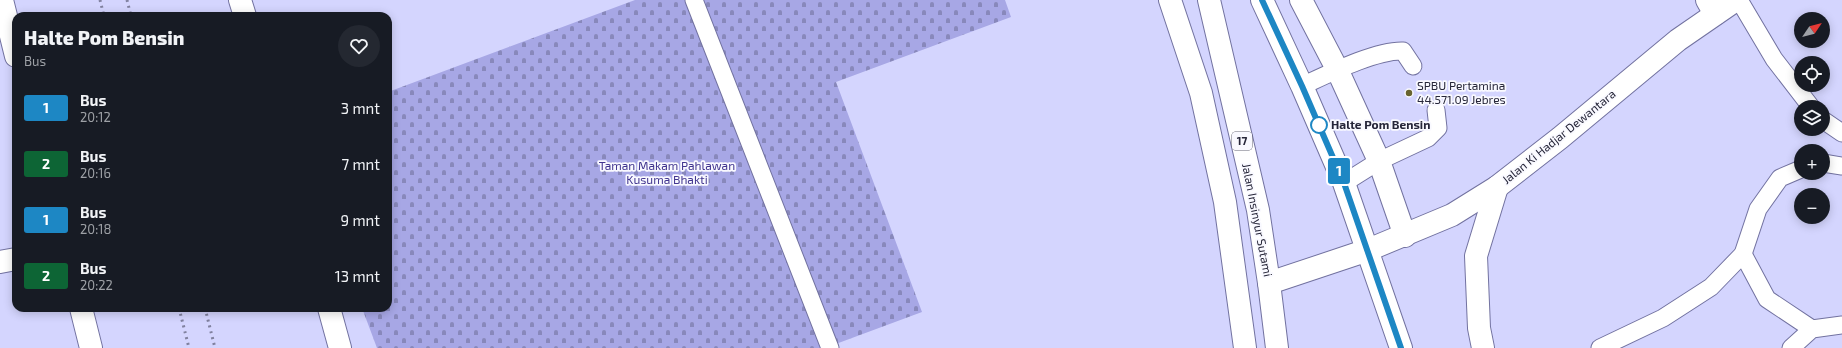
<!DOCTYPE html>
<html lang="id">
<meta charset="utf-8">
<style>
:root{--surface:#171b24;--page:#242831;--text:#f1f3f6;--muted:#9ea1a6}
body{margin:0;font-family:"Exo 2",sans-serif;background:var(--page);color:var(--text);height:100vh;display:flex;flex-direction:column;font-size:15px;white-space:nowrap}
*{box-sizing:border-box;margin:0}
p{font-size:13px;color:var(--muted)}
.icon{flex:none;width:22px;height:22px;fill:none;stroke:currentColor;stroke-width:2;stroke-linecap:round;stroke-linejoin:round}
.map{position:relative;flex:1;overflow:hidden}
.drawer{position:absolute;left:12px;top:12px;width:380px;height:300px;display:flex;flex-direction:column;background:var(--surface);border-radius:12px;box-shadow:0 2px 10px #0003}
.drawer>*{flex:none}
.badge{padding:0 8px;border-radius:3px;font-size:14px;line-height:26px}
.needle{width:26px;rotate:55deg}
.controls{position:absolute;left:1794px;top:12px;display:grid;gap:8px}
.controls a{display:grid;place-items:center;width:36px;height:36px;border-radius:50%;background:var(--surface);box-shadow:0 2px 10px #0003;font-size:20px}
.map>.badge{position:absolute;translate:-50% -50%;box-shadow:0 0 0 2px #fff}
.round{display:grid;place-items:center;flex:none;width:42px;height:42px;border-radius:21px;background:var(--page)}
.head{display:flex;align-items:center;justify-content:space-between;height:68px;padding:0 12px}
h1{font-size:19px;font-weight:800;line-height:30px}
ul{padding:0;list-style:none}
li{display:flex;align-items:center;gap:12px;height:56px;padding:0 12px}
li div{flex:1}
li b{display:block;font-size:15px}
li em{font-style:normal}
li .badge{min-width:44px;font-weight:700;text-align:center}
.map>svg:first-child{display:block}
.cemetery{fill:url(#cemetery-stones)}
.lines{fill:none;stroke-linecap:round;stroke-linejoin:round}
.lane-casing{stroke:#7272a0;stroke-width:19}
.street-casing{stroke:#7272a0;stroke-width:24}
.secondary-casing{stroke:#7272a0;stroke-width:24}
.highway-casing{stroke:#7272a0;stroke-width:24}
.lane{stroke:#fff;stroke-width:17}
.street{stroke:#fff;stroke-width:22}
.secondary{stroke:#fff;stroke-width:22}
.highway{stroke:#fff;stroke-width:22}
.rail{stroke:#80819f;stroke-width:3;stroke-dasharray:2 4;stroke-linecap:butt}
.line-casing{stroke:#fff;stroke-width:9}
.line{stroke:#1d87c4;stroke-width:6}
.poi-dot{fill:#68632f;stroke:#f9f9ff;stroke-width:1.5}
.stop-dot{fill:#fff;stroke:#1d87c4;stroke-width:2}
.labels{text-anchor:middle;stroke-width:3.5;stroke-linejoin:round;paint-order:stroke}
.shield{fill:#f9f9ff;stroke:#656574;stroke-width:1}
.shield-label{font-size:11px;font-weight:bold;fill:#262639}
.poi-label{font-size:12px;fill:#262639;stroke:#f9f9ff;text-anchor:start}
.stop-label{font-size:12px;font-weight:bold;fill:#262639;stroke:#f9f9ff;text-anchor:start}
.street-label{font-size:12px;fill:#262639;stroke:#f9f9ff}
.park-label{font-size:12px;fill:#41358f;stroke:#f9f9ff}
</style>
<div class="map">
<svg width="1842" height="348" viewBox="0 0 1842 348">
<defs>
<pattern id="cemetery-stones" width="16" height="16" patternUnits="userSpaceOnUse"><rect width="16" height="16" fill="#a7a7e5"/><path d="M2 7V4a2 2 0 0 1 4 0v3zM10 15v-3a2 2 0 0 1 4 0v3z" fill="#88b"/></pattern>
</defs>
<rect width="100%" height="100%" fill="#d4d5fe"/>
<path class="cemetery" d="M635,0h370l6,17 -175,65 86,230 -97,36h-448l-15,-40h26v-216z"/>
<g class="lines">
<defs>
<g id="lane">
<path d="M694,0l136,348"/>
<path d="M1739,0l35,59 37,48"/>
<path d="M1302,86c26,-12 74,-36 101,-35l10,15"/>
<path d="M1823,120l19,13"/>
<path d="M1823,163l19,3"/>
<path d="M1344,183l35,-22 49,-23 10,-10 -2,-18"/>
<path d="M1743,254l24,45 45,30"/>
<path d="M1600,348l63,-30 48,-31 32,-33 15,-45 22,-31 21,-9"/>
<path d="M1791,348l21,-19 30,-4"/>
</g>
<g id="street">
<path d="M2,0l14,56"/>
<path d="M240,0l5,16"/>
<path d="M1170,0l31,93 24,109 20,146"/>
<path d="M1301,0l36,69 42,92 26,75"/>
<path d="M1707,0l8,14"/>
<path d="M0,262l16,-3"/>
<path d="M81,308l10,40"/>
<path d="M329,308l11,40"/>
</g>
<g id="secondary">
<path d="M1269,283l99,-33 84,-35 45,-28 63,-49 118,-98 58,-40"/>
<path d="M1483,348l-4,-20 -3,-72 21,-69"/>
</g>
<g id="highway">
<path d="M1209,0l49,210 11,73 8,65"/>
<path d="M1262,0l40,86 42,97 57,165"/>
</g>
</defs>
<use href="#lane" class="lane-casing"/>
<use href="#street" class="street-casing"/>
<use href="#secondary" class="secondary-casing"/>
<use href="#highway" class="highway-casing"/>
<use href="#lane" class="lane"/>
<use href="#street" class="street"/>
<use href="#secondary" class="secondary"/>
<use href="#highway" class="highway"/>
<g class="rail">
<path d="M100,0l4,16"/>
<path d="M127,0l4,16"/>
<path d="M179,308l10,40"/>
<path d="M205,308l10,40"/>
</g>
</g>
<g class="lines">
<defs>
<path id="line" d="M1262,0l40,86 42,97 57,165"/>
</defs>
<use href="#line" class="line-casing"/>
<use href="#line" class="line"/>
</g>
<circle class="poi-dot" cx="1409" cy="93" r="4"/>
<circle class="stop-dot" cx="1319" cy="125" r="8"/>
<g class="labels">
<rect class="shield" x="1232" y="132" width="20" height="18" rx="3"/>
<g class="shield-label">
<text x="1242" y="145">17</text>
</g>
<g class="poi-label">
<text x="1417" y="90">SPBU Pertamina<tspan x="1417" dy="14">44.571.09 Jebres</tspan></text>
</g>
<g class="stop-label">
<text x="1331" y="129">Halte Pom Bensin</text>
</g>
<g class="street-label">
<text transform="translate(1559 137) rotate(-39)" y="4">Jalan Ki Hadjar Dewantara</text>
<text transform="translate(1257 220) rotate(79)" y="4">Jalan Insinyur Sutami</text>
</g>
<g class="park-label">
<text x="667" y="170">Taman Makam Pahlawan<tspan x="667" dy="14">Kusuma Bhakti</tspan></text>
</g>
</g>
</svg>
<div class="controls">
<a><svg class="needle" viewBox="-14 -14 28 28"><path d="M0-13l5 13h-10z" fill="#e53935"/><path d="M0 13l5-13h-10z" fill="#9ea1a6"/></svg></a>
<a><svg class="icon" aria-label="locate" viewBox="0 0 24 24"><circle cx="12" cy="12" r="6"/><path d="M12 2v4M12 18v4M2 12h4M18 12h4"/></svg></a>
<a><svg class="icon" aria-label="layers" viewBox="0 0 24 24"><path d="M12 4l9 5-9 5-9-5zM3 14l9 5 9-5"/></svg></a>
<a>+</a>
<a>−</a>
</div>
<b class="badge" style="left:1339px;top:171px;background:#1d87c4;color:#fff">1</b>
<section class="drawer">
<div class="head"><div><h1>Halte Pom Bensin</h1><p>Bus</p></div><a class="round"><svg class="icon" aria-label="heart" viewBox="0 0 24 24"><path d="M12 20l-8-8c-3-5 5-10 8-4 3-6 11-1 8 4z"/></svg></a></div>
<ul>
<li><span class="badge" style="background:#1d87c4;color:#fff">1</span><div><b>Bus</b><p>20:12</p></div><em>3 mnt</em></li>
<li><span class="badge" style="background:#0d6535;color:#fff">2</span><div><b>Bus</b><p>20:16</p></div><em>7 mnt</em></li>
<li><span class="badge" style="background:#1d87c4;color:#fff">1</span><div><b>Bus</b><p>20:18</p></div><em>9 mnt</em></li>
<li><span class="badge" style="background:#0d6535;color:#fff">2</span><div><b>Bus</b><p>20:22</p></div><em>13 mnt</em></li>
</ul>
</section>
</div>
